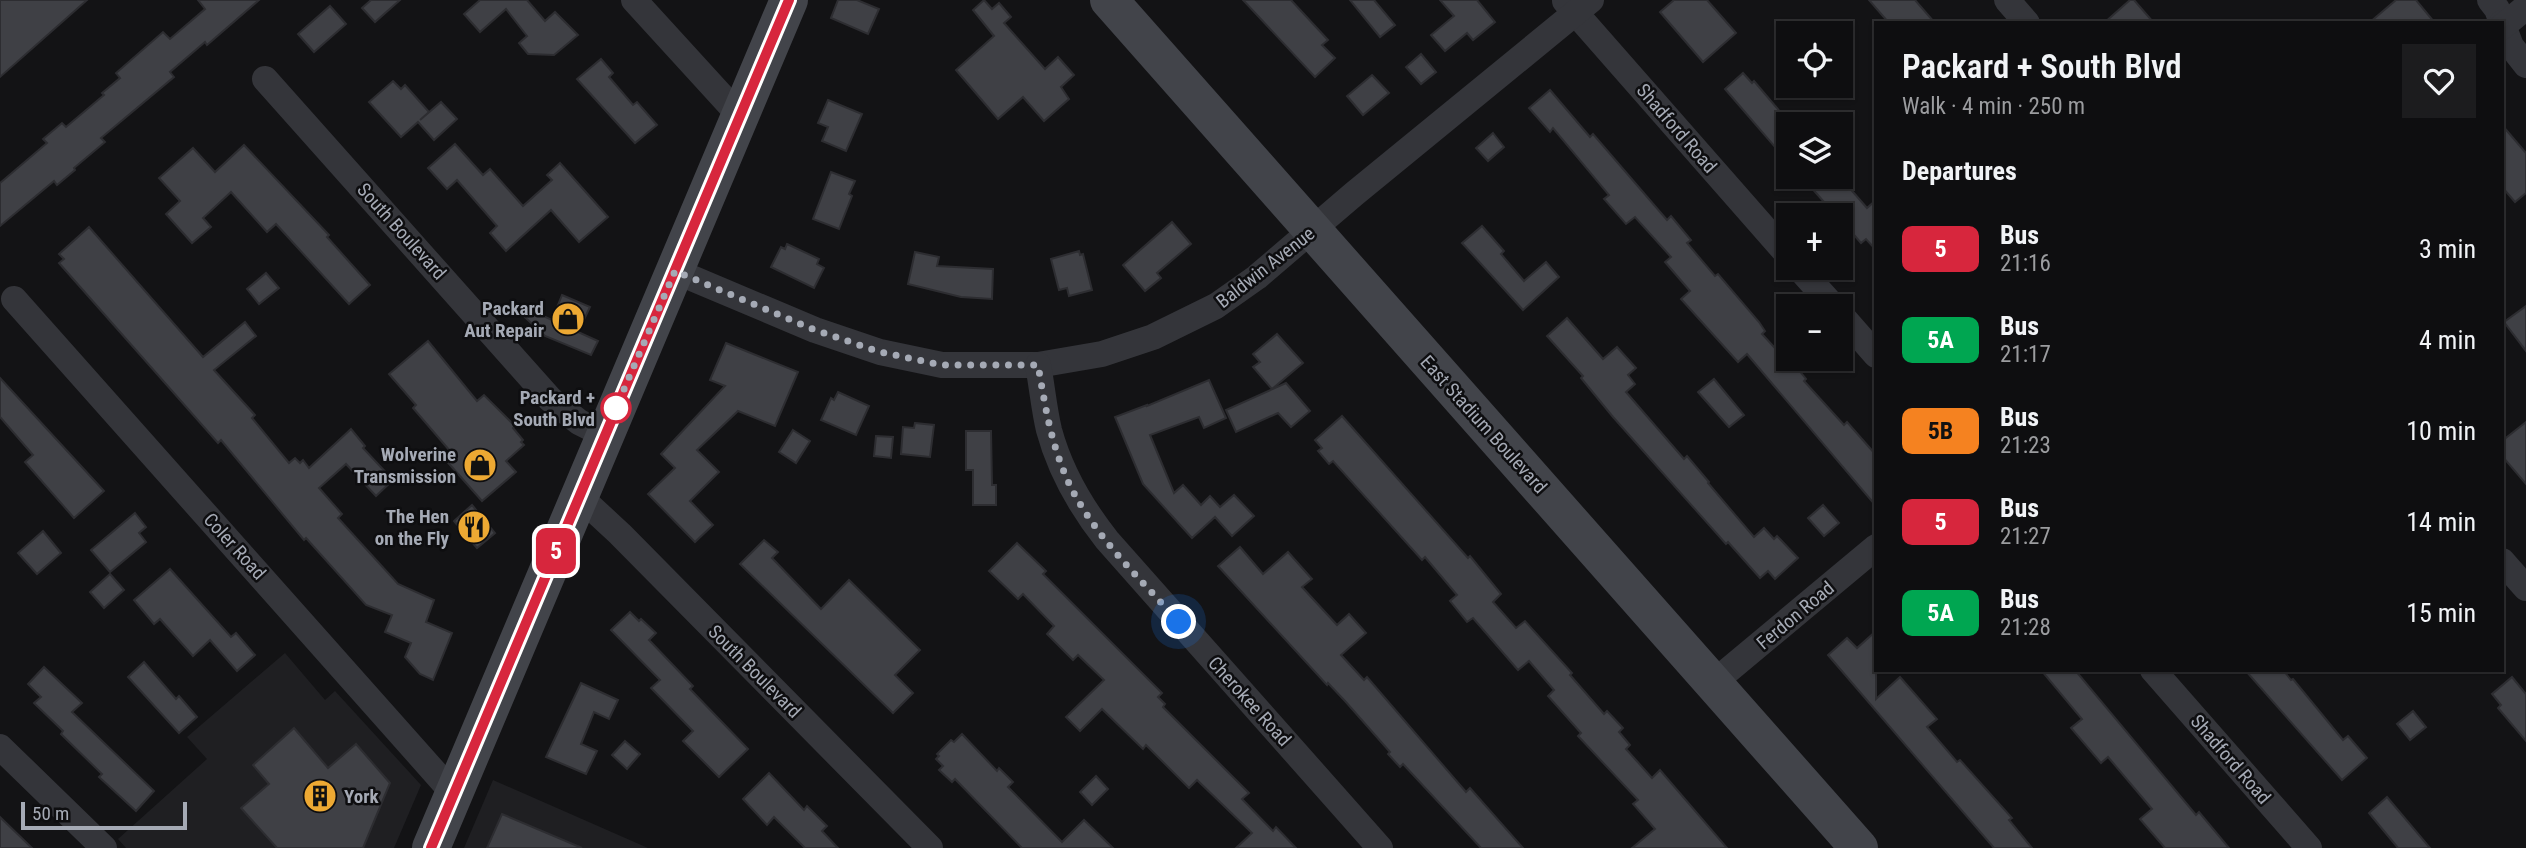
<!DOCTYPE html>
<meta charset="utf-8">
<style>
:root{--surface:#0e0e10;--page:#1c1c1e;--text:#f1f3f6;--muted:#9b9c9f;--line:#2e2e30}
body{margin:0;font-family:"Roboto Condensed",sans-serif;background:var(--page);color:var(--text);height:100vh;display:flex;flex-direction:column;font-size:26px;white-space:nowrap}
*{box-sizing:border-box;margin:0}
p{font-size:23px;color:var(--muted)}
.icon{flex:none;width:38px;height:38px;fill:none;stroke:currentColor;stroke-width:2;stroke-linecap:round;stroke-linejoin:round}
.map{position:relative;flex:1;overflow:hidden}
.details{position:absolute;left:1874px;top:21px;width:630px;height:651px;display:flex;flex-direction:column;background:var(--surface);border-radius:0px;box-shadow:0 2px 5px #0004,0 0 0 2px var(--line)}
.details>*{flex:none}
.badge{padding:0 14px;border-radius:10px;font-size:24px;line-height:46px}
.tools{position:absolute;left:1776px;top:21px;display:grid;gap:14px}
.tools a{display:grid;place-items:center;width:77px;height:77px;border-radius:0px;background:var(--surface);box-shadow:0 2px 5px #0004,0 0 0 2px var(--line);font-size:35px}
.scale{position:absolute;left:21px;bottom:18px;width:166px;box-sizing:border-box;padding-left:7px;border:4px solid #a5aab5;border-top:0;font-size:19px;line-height:24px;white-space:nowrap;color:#a5aab5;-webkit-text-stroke:5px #0e0e10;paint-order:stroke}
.you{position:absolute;width:35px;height:35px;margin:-18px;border:5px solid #fff;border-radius:50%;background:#1a73e8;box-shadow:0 0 0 10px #1a73e833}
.map>.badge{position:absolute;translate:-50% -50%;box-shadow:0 0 0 4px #fff}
h2{padding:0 28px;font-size:26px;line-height:63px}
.round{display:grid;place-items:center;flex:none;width:74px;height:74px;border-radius:0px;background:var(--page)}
.head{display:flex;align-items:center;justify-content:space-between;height:119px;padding:0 28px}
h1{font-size:33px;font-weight:600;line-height:52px}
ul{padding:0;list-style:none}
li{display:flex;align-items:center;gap:21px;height:91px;padding:0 28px}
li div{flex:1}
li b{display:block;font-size:26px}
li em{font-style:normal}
li .badge{min-width:77px;font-weight:700;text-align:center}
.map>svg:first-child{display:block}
.built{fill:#1f1f22}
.building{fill:#3f4045;stroke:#2d2d31;stroke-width:2}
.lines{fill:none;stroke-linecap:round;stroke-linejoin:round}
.street{stroke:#34353a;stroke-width:26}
.secondary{stroke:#42444a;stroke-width:38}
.line-casing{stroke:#fff;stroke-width:16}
.line{stroke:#d7263d;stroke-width:10}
.walk{stroke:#a5aab5;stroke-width:7;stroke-dasharray:0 12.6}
.stop-dot{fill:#fff;stroke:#d7263d;stroke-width:3.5}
.labels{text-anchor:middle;stroke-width:5;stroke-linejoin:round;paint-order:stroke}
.street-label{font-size:19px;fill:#a5aab5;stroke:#0e0e10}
.poi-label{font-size:19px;font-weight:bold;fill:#a5aab5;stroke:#0e0e10;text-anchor:end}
.stop-label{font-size:19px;font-weight:bold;fill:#a5aab5;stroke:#0e0e10;text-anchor:end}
</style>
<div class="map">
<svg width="2526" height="848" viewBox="0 0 2526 848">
<rect width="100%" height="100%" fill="#131315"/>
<g class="built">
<path d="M285,653l40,47 10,-9 86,94 -27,63h-268l-8,-9 89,-80 -20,-22z"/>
<path d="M493,780l155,68h-184z"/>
</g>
<g class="building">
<path d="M0,0h87l-87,77z"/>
<path d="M198,0h61l-52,45 -2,-3 -35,30 4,5 -73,61 4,4 -31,26 1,2 -18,15 -3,-4 -54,45v-43l47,-40 -4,-4 19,-16 4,4 38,-32 -2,-2 18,-15 -4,-5 47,-41 7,7 35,-30z"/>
<path d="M371,0h29l-25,22 -13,-14z"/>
<path d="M480,0h47l18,21 10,-9 23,23 -24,20 -26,-1 -9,-11 8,-7 -21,-27 -26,23 -16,-18z"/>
<path d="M838,0h19l22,9 -11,25 -37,-16z"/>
<path d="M984,0l8,9 7,-6 12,14 -7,6 41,46 13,-12 16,18 -13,12 8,12 -25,22 -21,-24 -25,22 -42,-49 38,-34 -21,-26z"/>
<path d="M1243,0h48l37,40 -6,5 13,13 -20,19z"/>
<path d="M1350,0h24l21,25 -15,12z"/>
<path d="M1440,0h37l18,22 -22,18 -6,-7 -22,18 -14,-16 23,-19z"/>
<path d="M1674,0h33l29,33 -33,29 -43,-50z"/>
<path d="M1869,0h46l20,23h-46z"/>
<path d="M2130,0h4l20,23h-50z"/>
<path d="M2396,0h20l19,23h-66z"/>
<path d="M330,6l16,18 -32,28 -16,-18z"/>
<path d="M1421,54l15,18 -15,12 -15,-17z"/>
<path d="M601,59l12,14 -4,4 24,28 4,-3 20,23 -22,18 -58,-64z"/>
<path d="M1743,73l9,10 2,-2 34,40v41l-63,-73z"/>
<path d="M1372,75l17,18 -26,22 -16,-19z"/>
<path d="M393,81l8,8 4,-4 24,27 -9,8 21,-18 16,17 -23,21 -16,-18 -17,15 -32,-35z"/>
<path d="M1550,90l40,47 3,-3 74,86 4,-4 20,24 -4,3 28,33 3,-2 41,48 6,9 -3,3 23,25h25l-12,10 8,10 -2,2 40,44 3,-3 29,33v51l-129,-152 -9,8 -57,-63 9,-8 -25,-29 6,-5 -36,-40 -9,7 -22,-25 5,-4 -56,-67 -3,4 -21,-24z"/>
<path d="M828,100l34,14 -16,37 -24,-10 6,-14 -10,-4z"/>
<path d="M2502,125l24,28v40l-11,9 -13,-15z"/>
<path d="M1493,133l11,14 -16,14 -12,-13z"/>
<path d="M455,144l28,31 7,-6 33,37 29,-26 -5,-5 13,-12 48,54 -29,25 -28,-32 -45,41 -16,-18 7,-7 -40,-46 -10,9 -19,-21z"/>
<path d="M244,145l85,90 -2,2 43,48 -21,19 -73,-80 -9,8 -36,-40 -28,26 8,9 -19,16 -26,-29 14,-13 -21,-23 34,-30 22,24z"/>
<path d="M831,172l24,9 -6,13 3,2 -13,33 -26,-10z"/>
<path d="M1802,177h38l27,31 9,-8v50l-10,-11 -5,4 -20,-23v-5h-4l-6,-5z"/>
<path d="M1172,222l19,22 -34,29 4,5 -16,13 -22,-26z"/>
<path d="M1482,226l22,25 -3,3 23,27 22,-19 13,15 -36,33 -61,-67z"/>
<path d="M89,227l114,130 42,-35 11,14 -42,34 41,45 -3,3 37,45 6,-5 5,5 3,-3 6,8 42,-39 14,17 -2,2 30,32 -17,16 -30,-32 -27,24 23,26 -4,4 60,66 36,16 -8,22 26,11 -19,47 -13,-6 -15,-17 6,-14 -26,-11 7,-17 -26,-10 -60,-67 -2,2 -83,-100 -3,3 -159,-180 5,-4 -5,-5z"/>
<path d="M787,244l32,15 -2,5 7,4 -10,20 -43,-21 10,-20 4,2z"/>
<path d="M1079,251l1,4 3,-1 9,36 -23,6 -2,-8 -8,2 -8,-31z"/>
<path d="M915,252l24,5 -2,9 56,3 -1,30 -31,-2 -53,-13z"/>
<path d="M266,273l13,15 -20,16 -12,-15z"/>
<path d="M562,295l28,12 -12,25 20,9 -7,14 -46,-19 -31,-29 2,-3 36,16z"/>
<path d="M2526,306v45l-22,-29z"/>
<path d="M1567,318l36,41 14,-12 19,21 -8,7 7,9 -9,8 58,67 3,-3 22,26 -1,1 46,54 10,-9 10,11 3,-3 21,22 -23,21 -7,-8 -8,7 -32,-36 -2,2 -113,-127 -32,-39 2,-2 -36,-40z"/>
<path d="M1277,334l26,29 -31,26 -19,-22 7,-5 -7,-8z"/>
<path d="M428,341l49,60 7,-6 31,31 -2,2 10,12 -2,2 3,3 -18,16 10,11 -34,29 -39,-44 7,-6 -37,-43 3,-3 -27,-31z"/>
<path d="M726,343l72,29 -23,54 -37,-15 -41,39 22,22 -29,29 23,24 -18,17 -47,-48 27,-26 -14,-14 64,-68 -15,-6z"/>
<path d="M0,378l104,113 -30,27 -49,-56 8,-7 -33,-38z"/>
<path d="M1714,379l30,36 -15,12 -31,-35z"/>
<path d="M1209,380l17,38 -22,10 -5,-11 -49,18 24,58 9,-8 18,20 9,-9 10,11 14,-12 20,21 -22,20 -17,-19 -23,21 -49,-54 -28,-67 32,-12v1z"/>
<path d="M1286,383l24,28 -19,16 -13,-14 -42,19 -10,-22z"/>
<path d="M838,392l31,14 -13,29 -35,-15 10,-22 3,2z"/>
<path d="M1342,416l126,142 2,-2 31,38 -8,8 23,26 9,-7 47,52 -2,2 34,39 3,-3 16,17 -4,4 11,13 -4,4 26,29 8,-8 67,78h-95l23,-19 -22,-25 5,-4 -60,-64 3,-3 -33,-37 6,-6 -25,-29 -11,9 -45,-52 -6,4 -17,-21 7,-6 -32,-38 -3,3 -89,-99 -4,3 -11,-13 4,-3 -7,-8z"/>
<path d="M2526,422v62l-24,-28v-15z"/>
<path d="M915,423l19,2 -4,32 -29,-3 2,-27 11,1z"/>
<path d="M793,430l17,11 -14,22 -17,-11z"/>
<path d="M966,431h25l1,54h4v20h-23v-35h-7z"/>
<path d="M876,436l17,1 -2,21 -17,-2z"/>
<path d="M472,505l23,28 -18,15 -23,-27z"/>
<path d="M1823,505l16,18 -15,13 -16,-18z"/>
<path d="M135,513l11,14 -7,6 7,9 -36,30 -19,-22z"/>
<path d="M43,531l18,22 -24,21 -19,-21z"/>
<path d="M764,540l14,12 -6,6 49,51 28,-29 71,70 -25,25 18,18 -20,20 -153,-149z"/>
<path d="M1017,543l29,28 -3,3 119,119 -4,4 7,7 -2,3 86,86 -7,6 31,32 3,-4 20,21h-60l16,-15 -55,-53 -8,8 -43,-43 -3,4 -41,-40 -22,22 -14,-14 38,-37 -26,-25 -5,5 -26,-26 7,-8 -31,-32 -5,5 -29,-28z"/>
<path d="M1240,547l23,27 25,-22 24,27 -10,8 35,38 12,-11 17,19 -25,22 23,25 3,-3 99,115 4,-4 53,60h-42l-78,-84 -3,3 -12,-13 2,-2 -45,-51 -17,-18 -1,2 -109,-119z"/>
<path d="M170,569l61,68 5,-4 19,22 -18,16 -27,-31 -17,16 -33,-37 -6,5 -20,-24z"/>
<path d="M110,574l14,16 -20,18 -14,-16z"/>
<path d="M630,612l9,9 2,-2 15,14 -7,7 44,46 -3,3 58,60 -29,28 -36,-36 10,-10 -42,-43 9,-8 -49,-50z"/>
<path d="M1876,631v68l24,-22 37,42 -10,8 30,35 3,-2 52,58 -3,2 23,28h-38l-166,-193 19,-17 10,10z"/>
<path d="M144,662l32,37 3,-3 18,21 -18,16 -51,-56z"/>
<path d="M44,667l38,36 -10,9 82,79 -18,20 -37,-34 3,-3 -41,-40 2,-3 -29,-28 7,-6 -13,-13z"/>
<path d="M2041,670h34l121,145 3,-3 30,36h-64l-25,-29 12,-10 -44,-52 -7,6 -30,-35 11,-9z"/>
<path d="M2245,670h38l8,10 2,-1 50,61 5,-4 19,22 -25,22z"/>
<path d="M2512,677l14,17v47l-28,-33 3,-3 -9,-11z"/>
<path d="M581,683l37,17 -9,19 -15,-7 -13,32 16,7 -11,23 -40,-17z"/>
<path d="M2413,711l13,16 -16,13 -13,-16z"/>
<path d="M294,728l34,40 28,-24 34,39 -27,65h-86l-36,-40 28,-24 -16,-19z"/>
<path d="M962,734l35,37 2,-3 14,14 -5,5 54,55 22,-22 29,28h-91l-67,-69 -3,3 -13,-12 4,-4 -7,-7 3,-3 -2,-2 14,-14 3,2z"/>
<path d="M625,741l15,13 -13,15 -15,-14z"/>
<path d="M769,773l35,37 3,-4 20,20 -5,5 16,17h-33l-31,-31 -7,8 -24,-26z"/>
<path d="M1096,776l12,13 -16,16 -12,-13z"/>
<path d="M2387,797l43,51h-32l-29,-35z"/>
<path d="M502,814l80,34h-95z"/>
<path d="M0,817l32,31h-32z"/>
</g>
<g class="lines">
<g class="street">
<path d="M634,0l105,115"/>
<path d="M2007,0l20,23"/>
<path d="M2490,0l7,9 5,14"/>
<path d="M1565,1l223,254"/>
<path d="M2502,23l9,23 15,19"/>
<path d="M2502,27l24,-20"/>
<path d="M265,79l285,320 29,23 26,13"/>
<path d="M1799,268l34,38"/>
<path d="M675,271l140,59 65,22 62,13h96l64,-11 51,-17 63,-31 41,-29 97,-83 237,-194"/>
<path d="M14,299l440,495"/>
<path d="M1841,315l35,40"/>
<path d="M1038,365c4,21 6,44 11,65 11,41 32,77 58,110l273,308"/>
<path d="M579,496l41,38 310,314"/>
<path d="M2502,561l24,27"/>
<path d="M2153,670l156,178"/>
<path d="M1713,683l163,-136"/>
<path d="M0,747l104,101"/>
</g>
<g class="secondary">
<path d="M1109,0l750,848"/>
<path d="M431,848l358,-848"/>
</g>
</g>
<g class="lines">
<defs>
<path id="line" d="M431,848l358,-848"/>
</defs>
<use href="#line" class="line-casing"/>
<use href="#line" class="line"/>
<path class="walk" d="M616,408l-1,2 60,-139 140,59 65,22 62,13h96c6,34 11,67 23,99 22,62 75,110 118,158"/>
</g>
<defs>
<symbol id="shop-disc" viewBox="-11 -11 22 22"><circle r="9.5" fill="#eda933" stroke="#0e0e10"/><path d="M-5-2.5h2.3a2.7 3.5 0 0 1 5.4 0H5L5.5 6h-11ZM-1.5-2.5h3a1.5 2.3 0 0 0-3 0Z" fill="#111"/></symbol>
<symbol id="restaurant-disc" viewBox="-11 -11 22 22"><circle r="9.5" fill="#eda933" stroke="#0e0e10"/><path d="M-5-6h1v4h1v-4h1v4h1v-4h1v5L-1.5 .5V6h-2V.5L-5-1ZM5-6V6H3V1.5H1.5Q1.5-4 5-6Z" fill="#111"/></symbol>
<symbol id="building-disc" viewBox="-11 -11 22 22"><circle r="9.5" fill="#eda933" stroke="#0e0e10"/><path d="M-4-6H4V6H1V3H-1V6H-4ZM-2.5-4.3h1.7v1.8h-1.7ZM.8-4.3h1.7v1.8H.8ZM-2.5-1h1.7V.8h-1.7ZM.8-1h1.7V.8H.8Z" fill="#111"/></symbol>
</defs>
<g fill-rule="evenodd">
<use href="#shop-disc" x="549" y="300" width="38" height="38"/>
<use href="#shop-disc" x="461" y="446" width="38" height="38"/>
<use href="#restaurant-disc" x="455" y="508" width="38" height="38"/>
<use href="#building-disc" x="301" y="777" width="38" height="38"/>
</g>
<circle class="stop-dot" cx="616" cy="408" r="14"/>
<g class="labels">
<g class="street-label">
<text transform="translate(1677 128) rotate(49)" y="7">Shadford Road</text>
<text transform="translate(402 231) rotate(48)" y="7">South Boulevard</text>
<text transform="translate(1265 267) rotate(-38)" y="7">Baldwin Avenue</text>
<text transform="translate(1484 424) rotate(48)" y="7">East Stadium Boulevard</text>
<text transform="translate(235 546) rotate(48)" y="7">Coler Road</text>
<text transform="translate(1795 615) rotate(-40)" y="7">Ferdon Road</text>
<text transform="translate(755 671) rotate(45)" y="7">South Boulevard</text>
<text transform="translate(1250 701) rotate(48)" y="7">Cherokee Road</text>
<text transform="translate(2231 759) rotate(49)" y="7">Shadford Road</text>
</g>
<g class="poi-label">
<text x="544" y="315">Packard<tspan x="544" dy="22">Aut Repair</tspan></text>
<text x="456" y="461">Wolverine<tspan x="456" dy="22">Transmission</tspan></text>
<text x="449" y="523">The Hen<tspan x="449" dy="22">on the Fly</tspan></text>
<text x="344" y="803" text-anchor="start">York</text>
</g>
<g class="stop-label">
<text x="595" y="404">Packard +<tspan x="595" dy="22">South Blvd</tspan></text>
</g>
</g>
</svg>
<div class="tools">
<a><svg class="icon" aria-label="locate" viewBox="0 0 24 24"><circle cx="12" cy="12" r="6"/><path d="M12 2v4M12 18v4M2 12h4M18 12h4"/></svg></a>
<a><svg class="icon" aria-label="layers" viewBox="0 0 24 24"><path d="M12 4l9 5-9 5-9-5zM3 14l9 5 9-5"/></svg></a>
<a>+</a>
<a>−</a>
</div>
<div class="scale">50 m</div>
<div class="you" style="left:1179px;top:622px"></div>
<b class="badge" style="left:556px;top:551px;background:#d7263d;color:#fff">5</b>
<section class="details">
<div class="head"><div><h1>Packard + South Blvd</h1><p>Walk · 4 min · 250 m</p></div><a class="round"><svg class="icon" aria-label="heart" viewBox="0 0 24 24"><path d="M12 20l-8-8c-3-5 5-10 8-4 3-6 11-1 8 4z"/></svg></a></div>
<h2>Departures</h2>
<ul>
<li><span class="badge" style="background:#d7263d;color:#fff">5</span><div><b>Bus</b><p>21:16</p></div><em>3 min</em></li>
<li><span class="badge" style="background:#00a651;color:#fff">5A</span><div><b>Bus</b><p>21:17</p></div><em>4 min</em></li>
<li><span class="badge" style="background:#f58220;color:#111">5B</span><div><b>Bus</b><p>21:23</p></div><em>10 min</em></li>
<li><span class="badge" style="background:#d7263d;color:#fff">5</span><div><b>Bus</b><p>21:27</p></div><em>14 min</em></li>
<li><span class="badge" style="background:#00a651;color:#fff">5A</span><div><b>Bus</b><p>21:28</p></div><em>15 min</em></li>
</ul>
</section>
</div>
